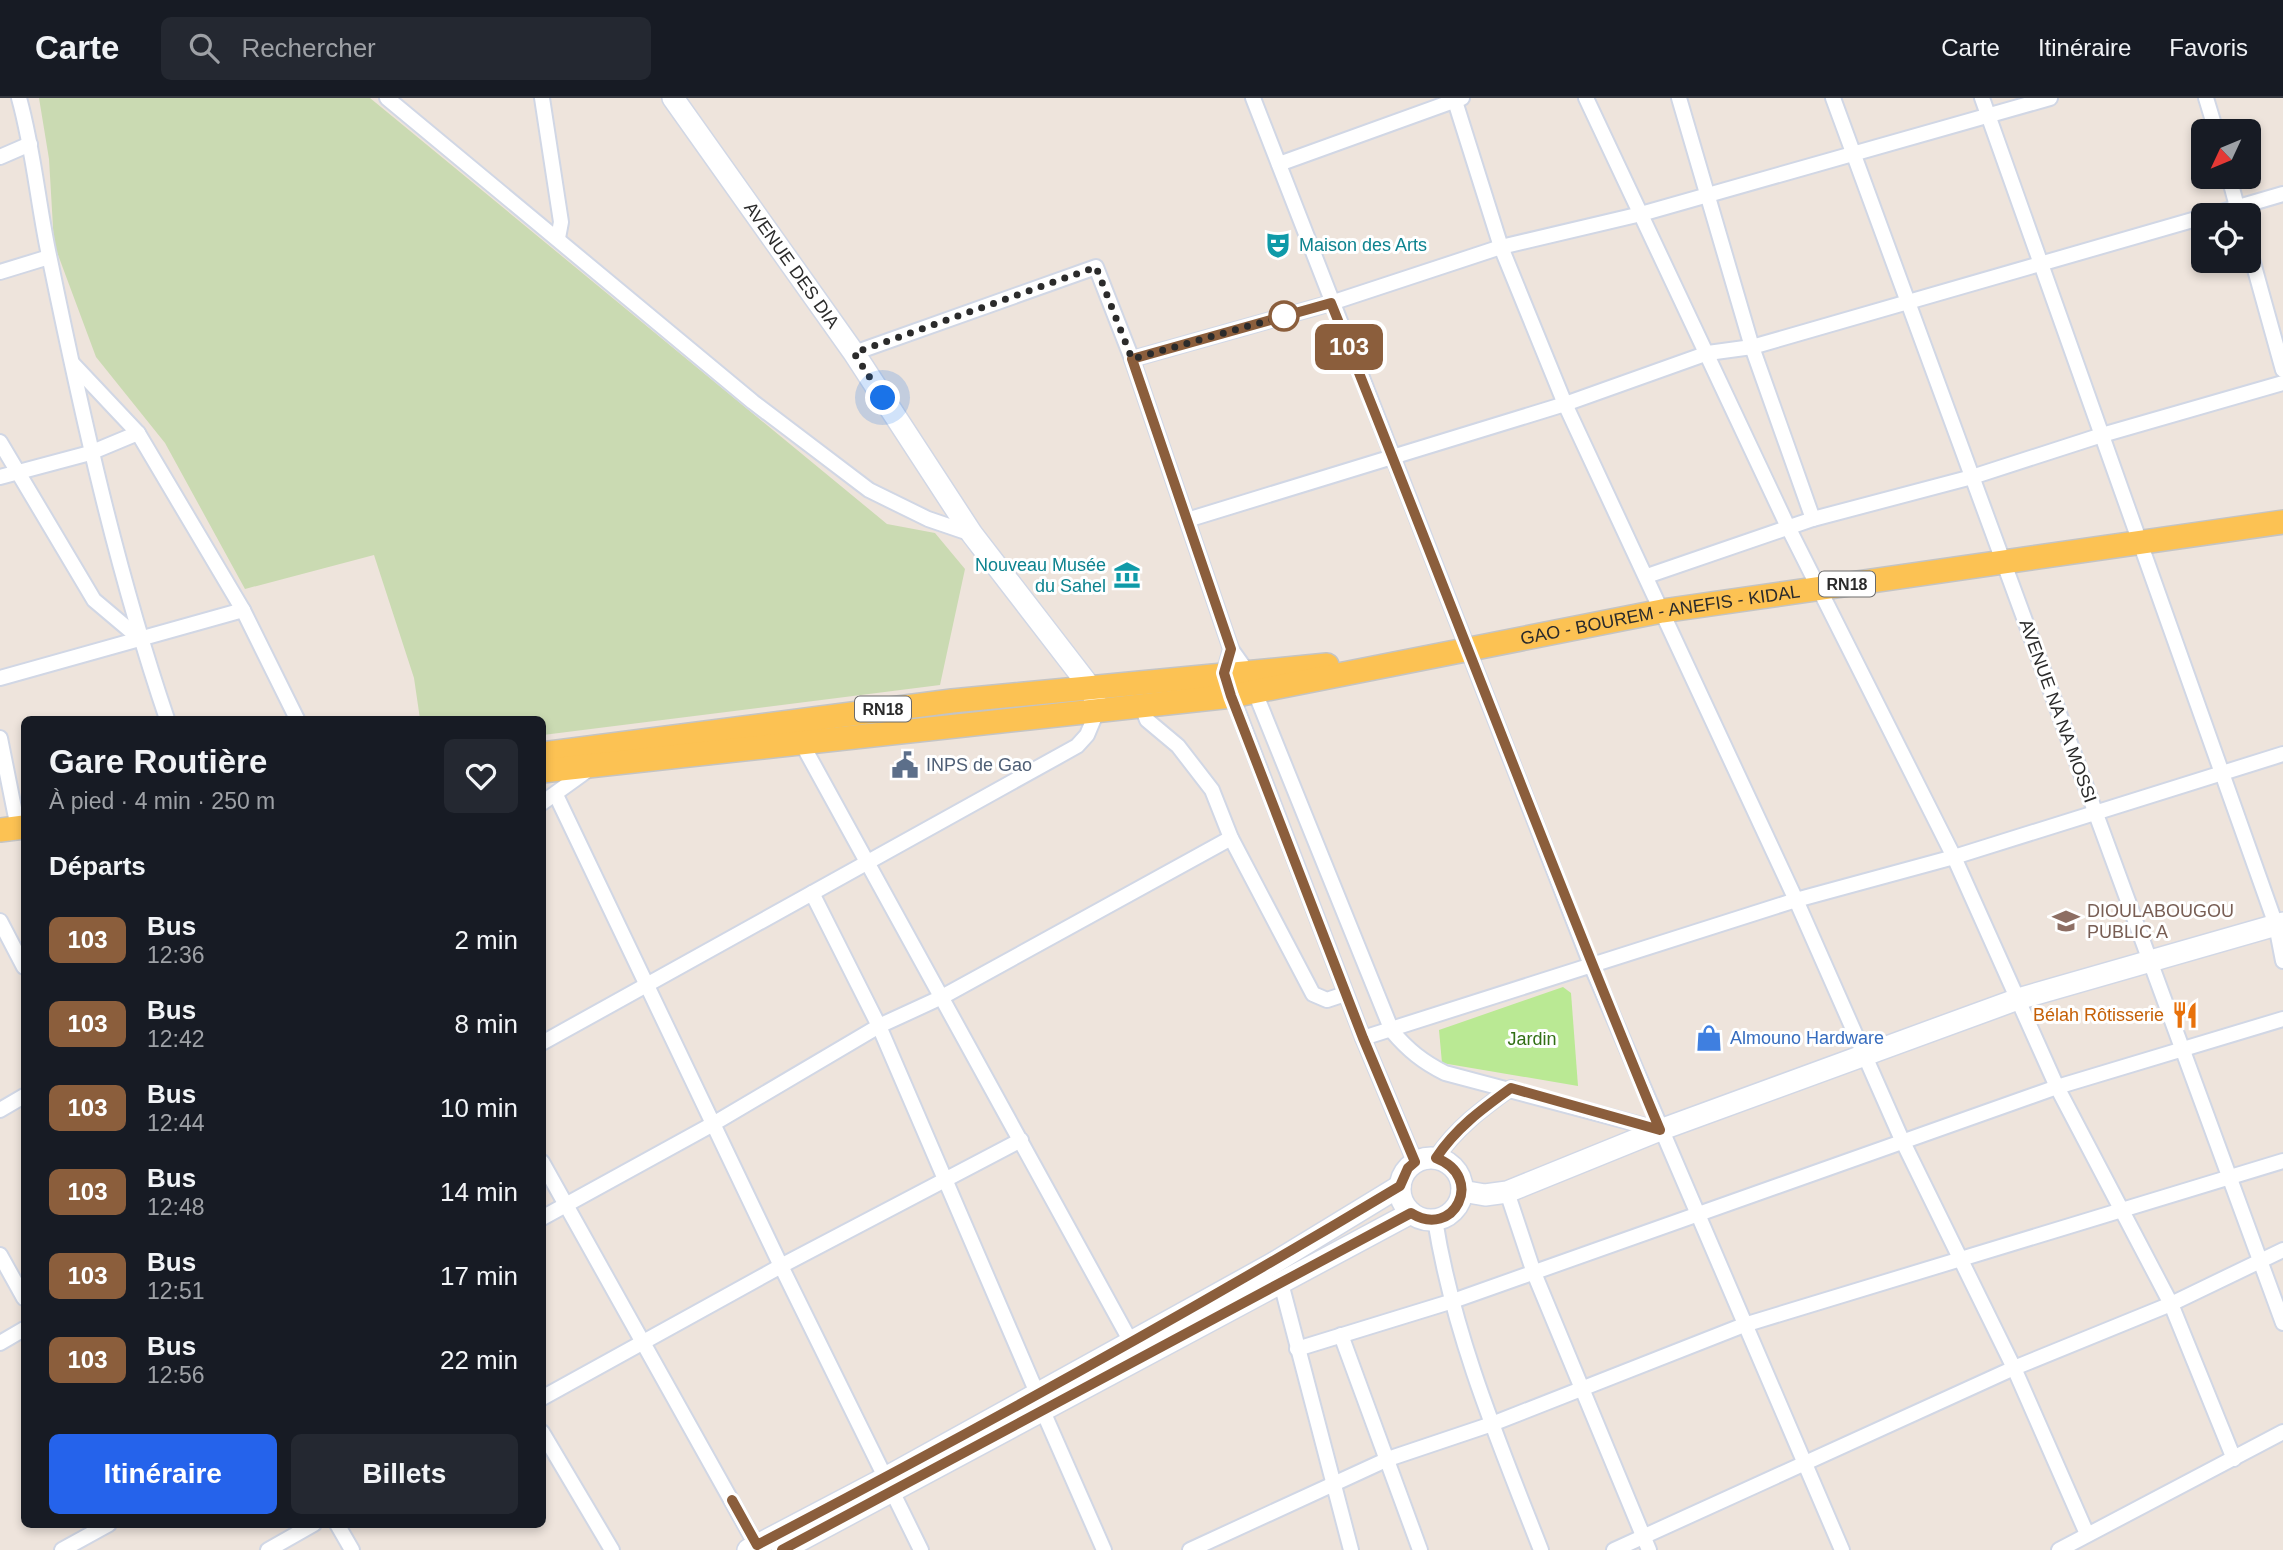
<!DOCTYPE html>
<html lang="fr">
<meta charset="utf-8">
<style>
:root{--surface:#171b24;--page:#242831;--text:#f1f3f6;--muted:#9ea1a6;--line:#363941;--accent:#2563eb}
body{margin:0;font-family:Arial,sans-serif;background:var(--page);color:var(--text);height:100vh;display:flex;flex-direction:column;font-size:26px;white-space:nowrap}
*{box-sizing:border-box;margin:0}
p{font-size:23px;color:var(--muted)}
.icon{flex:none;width:38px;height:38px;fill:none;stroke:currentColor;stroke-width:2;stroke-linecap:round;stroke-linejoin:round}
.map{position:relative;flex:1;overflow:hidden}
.side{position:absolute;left:21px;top:618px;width:525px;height:812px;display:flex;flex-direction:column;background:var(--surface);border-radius:10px;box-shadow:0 4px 10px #0003}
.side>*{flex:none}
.badge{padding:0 14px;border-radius:10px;font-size:24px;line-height:46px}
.needle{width:46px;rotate:226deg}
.fabs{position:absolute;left:2191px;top:21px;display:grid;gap:14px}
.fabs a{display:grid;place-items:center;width:70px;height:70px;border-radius:10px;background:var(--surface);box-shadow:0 4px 10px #0003;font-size:35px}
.you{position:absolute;width:35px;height:35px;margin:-18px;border:5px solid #fff;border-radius:50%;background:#1a73e8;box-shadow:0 0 0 10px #1a73e833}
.map>.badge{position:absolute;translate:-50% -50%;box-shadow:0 0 0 4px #fff}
h2{padding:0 28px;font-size:26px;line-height:63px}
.round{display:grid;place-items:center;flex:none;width:74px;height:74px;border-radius:10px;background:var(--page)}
.overview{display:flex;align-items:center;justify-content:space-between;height:119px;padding:0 28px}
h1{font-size:33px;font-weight:700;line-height:52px}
.action{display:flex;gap:14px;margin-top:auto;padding:14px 28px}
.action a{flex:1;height:80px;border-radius:10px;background:var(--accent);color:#fff;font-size:28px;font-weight:700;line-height:80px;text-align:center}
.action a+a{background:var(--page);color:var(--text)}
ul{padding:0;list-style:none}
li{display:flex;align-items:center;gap:21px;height:84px;padding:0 28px}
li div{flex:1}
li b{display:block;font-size:26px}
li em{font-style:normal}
li .badge{min-width:77px;font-weight:700;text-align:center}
header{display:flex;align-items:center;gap:42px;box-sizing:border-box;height:98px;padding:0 35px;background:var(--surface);border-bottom:2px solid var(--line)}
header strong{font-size:33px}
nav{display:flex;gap:38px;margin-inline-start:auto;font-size:24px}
.search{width:490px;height:63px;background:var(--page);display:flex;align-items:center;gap:18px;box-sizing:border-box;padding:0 24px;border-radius:10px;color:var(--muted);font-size:26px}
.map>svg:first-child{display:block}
.green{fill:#bae994}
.cemetery{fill:#cadab2}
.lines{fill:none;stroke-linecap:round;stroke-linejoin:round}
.street-casing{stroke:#d1d7e5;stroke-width:18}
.secondary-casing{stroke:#d1d7e5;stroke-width:24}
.primary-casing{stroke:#c4c4c4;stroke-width:26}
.street{stroke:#fff;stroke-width:14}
.secondary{stroke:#fff;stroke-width:21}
.primary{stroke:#fcc253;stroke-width:23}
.line-casing{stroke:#fff;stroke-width:16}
.line{stroke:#8b5e3c;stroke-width:10}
.walk{stroke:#2b2b2b;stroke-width:7;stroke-dasharray:0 12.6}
.stop-dot{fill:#fff;stroke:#8b5e3c;stroke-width:3.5}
.labels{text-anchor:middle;stroke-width:6;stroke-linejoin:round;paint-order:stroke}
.shield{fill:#fff;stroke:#6b6b6b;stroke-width:2}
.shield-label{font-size:16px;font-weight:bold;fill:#2b2b2b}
.culture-label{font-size:18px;fill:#0d838f;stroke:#fff;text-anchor:start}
.street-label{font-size:18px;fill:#2b2b2b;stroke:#fff}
.service-label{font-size:18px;fill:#4e5e75;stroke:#fff;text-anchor:start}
.education-label{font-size:18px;fill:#785e54;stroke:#fff;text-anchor:start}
.food-label{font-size:18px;fill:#c56008;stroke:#fff;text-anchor:end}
.shop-label{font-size:18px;fill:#366cbe;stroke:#fff;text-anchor:start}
.park-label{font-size:18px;fill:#316f14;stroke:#fff}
</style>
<header>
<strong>Carte</strong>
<div class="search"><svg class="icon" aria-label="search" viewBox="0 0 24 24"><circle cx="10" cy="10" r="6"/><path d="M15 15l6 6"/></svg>Rechercher</div>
<nav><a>Carte</a><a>Itinéraire</a><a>Favoris</a></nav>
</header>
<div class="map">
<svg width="2283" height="1452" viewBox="0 0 2283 1452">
<rect width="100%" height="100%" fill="#eee4dc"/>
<path class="green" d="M1563,889l8,6 7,93 -136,-23 -3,-33z"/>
<path class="cemetery" d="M39,0h331l517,426 48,9 30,36 -25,116 -397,50 -1,-16h-122l-6,-41 -40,-123 -129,34 -80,-146 -69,-86 -42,-113 -5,-85z"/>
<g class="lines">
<defs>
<g id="street">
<path d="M19,0c15,53 19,108 31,162 32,155 66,309 117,459"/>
<path d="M387,0l366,304 116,88 59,29 44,15"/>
<path d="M542,0l19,124 -3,16"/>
<path d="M1253,0l338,867 251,585"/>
<path d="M1454,0l47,149 64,157 231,496 106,240 112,228 73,166"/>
<path d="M1586,0l202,429 166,330 103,230 114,217 63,155"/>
<path d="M1679,0l73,249 61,172"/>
<path d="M1833,0l450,1225"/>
<path d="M1982,0l294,827 7,36"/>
<path d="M2206,0l10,33"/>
<path d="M0,59l30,-13"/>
<path d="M1279,66l183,-66"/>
<path d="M2229,79l10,37"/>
<path d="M2211,117l72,-21"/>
<path d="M2249,150l34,122"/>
<path d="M0,174l49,-15"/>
<path d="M854,255l242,-86 36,92 99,290 -7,24 8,23 131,342 52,124"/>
<path d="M1132,261l199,-56 170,-56 140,-33 409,-116"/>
<path d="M73,266l65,69 105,177 54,109"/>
<path d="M0,344l94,158 45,38"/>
<path d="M0,379l90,-24 48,-20"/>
<path d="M1187,422l378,-116 143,-51 44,-6 451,-130"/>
<path d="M1647,478l166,-57 159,-42 130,-42 181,-52"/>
<path d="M1231,551l15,21 146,361c16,19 31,31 53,42l215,57"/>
<path d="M0,580l243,-68"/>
<path d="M1141,607l6,15 31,26 34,44 19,48 82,156 14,6 18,-6"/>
<path d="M0,640l18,90"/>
<path d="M801,644l330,600"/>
<path d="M556,697l225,471 140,284"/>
<path d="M542,705l50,-36"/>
<path d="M812,795l67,133 158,367"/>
<path d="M0,823l24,46"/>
<path d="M1363,940l433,-138 158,-43 329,-103"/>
<path d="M542,945l535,-297 10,-11 11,-26"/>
<path d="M0,1012l24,-14"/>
<path d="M1436,1060c20,-30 46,-49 75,-70"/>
<path d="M542,1064l217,388"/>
<path d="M1507,1094l27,81 115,277"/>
<path d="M542,1120l171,-94 166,-98 63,-29 289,-159"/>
<path d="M1435,1122c18,114 64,223 106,330"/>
<path d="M0,1157l24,43"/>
<path d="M1281,1185l70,267"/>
<path d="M1341,1237l79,215"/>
<path d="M0,1245l24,-14"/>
<path d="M1297,1251l156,-48 604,-214 226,-68"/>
<path d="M542,1300l239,-132 240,-126"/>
<path d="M1042,1311l62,141"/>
<path d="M542,1334l70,118"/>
<path d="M337,1426l15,26"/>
<path d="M62,1452l47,-26"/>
<path d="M268,1452l46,-26"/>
<path d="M1190,1452l198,-91 104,-35 252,-99 539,-164"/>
<path d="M1614,1452l400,-182 157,-64 112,-54"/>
<path d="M2059,1452l224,-118"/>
</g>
<g id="secondary">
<path id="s1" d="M673,0l181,255 118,181 118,153 5,13"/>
<circle cx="1431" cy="1091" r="31"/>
<path d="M1462,1093l23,4 22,-3 153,-62 358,-131 265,-76"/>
<path d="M748,1452l137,-72 387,-214 128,-78"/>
<path d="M782,1452l629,-337"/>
</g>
<g id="primary">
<path d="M542,656l410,-53 375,-36"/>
<path id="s2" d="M542,673l690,-75 430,-85 621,-89"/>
<path d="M0,732l24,-3"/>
</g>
</defs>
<use href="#street" class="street-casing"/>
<use href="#secondary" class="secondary-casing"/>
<use href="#primary" class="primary-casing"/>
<use href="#street" class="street"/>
<use href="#secondary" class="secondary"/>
<use href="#primary" class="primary"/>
</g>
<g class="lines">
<defs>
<path id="line" d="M732,1402l25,45c218,-114 433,-233 643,-359l8,-18 7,-6 -52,-124 -132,-342 -7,-23 7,-24 -99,-290 199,-56c111,275 215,553 329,827l-149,-42c-29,21 -55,40 -75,70 50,19 18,82 -25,55l-629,337"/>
</defs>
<use href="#line" class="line-casing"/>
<use href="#line" class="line"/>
<path class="walk" d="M883,300l-29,-45 242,-86 36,92 152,-43"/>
</g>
<defs>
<symbol id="theatre-bare" viewBox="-9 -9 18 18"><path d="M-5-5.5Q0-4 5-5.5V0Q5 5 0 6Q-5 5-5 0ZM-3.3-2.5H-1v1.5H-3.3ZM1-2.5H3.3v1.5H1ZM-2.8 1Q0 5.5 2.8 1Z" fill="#0f9aa8" stroke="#fff" stroke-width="2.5" paint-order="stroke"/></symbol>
<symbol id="museum-bare" viewBox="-9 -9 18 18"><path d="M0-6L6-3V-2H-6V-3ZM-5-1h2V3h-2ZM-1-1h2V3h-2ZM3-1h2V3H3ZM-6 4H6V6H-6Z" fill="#0f9aa8" stroke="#fff" stroke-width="2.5" paint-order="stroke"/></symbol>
<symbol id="civic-bare" viewBox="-9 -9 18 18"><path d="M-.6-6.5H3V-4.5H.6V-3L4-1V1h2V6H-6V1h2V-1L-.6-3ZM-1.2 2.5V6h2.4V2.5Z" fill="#5c6f8a" stroke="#fff" stroke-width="2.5" paint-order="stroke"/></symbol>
<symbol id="school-bare" viewBox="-9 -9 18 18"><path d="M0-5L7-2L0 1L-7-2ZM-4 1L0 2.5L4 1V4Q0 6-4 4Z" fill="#8d6e63" stroke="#fff" stroke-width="2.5" paint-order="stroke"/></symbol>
<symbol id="restaurant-bare" viewBox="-9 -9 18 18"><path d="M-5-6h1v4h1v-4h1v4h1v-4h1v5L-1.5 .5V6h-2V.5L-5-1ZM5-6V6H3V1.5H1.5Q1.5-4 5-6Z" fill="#e8710a" stroke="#fff" stroke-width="2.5" paint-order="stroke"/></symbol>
<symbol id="shop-bare" viewBox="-9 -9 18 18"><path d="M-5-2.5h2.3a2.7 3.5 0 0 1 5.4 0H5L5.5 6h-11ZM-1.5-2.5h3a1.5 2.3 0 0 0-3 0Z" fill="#3f7fe0" stroke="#fff" stroke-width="2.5" paint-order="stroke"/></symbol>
</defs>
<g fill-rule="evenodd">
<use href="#theatre-bare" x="1259" y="128" width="38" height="38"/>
<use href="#museum-bare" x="1108" y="458" width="38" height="38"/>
<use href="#civic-bare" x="886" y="648" width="38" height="38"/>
<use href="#school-bare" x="2047" y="804" width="38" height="38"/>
<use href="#restaurant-bare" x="2166" y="898" width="38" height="38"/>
<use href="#shop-bare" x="1690" y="921" width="38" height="38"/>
</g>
<circle class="stop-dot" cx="1284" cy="218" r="14"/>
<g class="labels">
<g class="shield">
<rect x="1819" y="473.5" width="56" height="25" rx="5"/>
<rect x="855" y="598.5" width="56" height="25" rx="5"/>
</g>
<g class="shield-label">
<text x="1847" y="492">RN18</text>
<text x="883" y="617">RN18</text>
</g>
<g class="culture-label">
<text x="1299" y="153">Maison des Arts</text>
<text x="1106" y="473" text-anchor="end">Nouveau Musée<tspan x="1106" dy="21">du Sahel</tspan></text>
</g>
<g class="street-label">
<text dy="6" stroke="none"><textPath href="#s1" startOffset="205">AVENUE DES DIA</textPath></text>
<text dy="6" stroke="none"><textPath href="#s2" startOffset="1130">GAO - BOUREM - ANEFIS - KIDAL</textPath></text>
<text transform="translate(2058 613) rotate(70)" y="6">AVENUE NA NA MOSSI</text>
</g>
<g class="service-label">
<text x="926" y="673">INPS de Gao</text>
</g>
<g class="education-label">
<text x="2087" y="819">DIOULABOUGOU<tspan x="2087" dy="21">PUBLIC A</tspan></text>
</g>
<g class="food-label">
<text x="2164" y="923">Bélah Rôtisserie</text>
</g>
<g class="shop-label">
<text x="1730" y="946">Almouno Hardware</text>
</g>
<g class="park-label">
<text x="1532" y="947">Jardin</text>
</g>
</g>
</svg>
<div class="fabs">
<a><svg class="needle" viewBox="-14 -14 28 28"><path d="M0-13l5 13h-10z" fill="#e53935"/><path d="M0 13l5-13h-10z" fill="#9ea1a6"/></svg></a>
<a><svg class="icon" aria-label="locate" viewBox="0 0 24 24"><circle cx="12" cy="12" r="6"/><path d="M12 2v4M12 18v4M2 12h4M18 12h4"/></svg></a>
</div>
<div class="you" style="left:883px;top:300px"></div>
<b class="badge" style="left:1349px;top:249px;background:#8b5e3c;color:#fff">103</b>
<section class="side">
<div class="overview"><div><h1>Gare Routière</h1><p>À pied · 4 min · 250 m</p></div><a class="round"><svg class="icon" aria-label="heart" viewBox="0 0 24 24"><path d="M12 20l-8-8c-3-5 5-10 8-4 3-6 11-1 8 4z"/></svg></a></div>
<h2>Départs</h2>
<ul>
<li><span class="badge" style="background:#8b5e3c;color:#fff">103</span><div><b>Bus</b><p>12:36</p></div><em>2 min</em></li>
<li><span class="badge" style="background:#8b5e3c;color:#fff">103</span><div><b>Bus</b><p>12:42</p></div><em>8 min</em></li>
<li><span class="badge" style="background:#8b5e3c;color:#fff">103</span><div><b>Bus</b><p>12:44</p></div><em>10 min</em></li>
<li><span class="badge" style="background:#8b5e3c;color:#fff">103</span><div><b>Bus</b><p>12:48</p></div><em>14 min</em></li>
<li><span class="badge" style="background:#8b5e3c;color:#fff">103</span><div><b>Bus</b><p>12:51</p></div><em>17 min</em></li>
<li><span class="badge" style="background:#8b5e3c;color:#fff">103</span><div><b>Bus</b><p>12:56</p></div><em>22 min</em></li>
</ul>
<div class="action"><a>Itinéraire</a><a>Billets</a></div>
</section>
</div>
